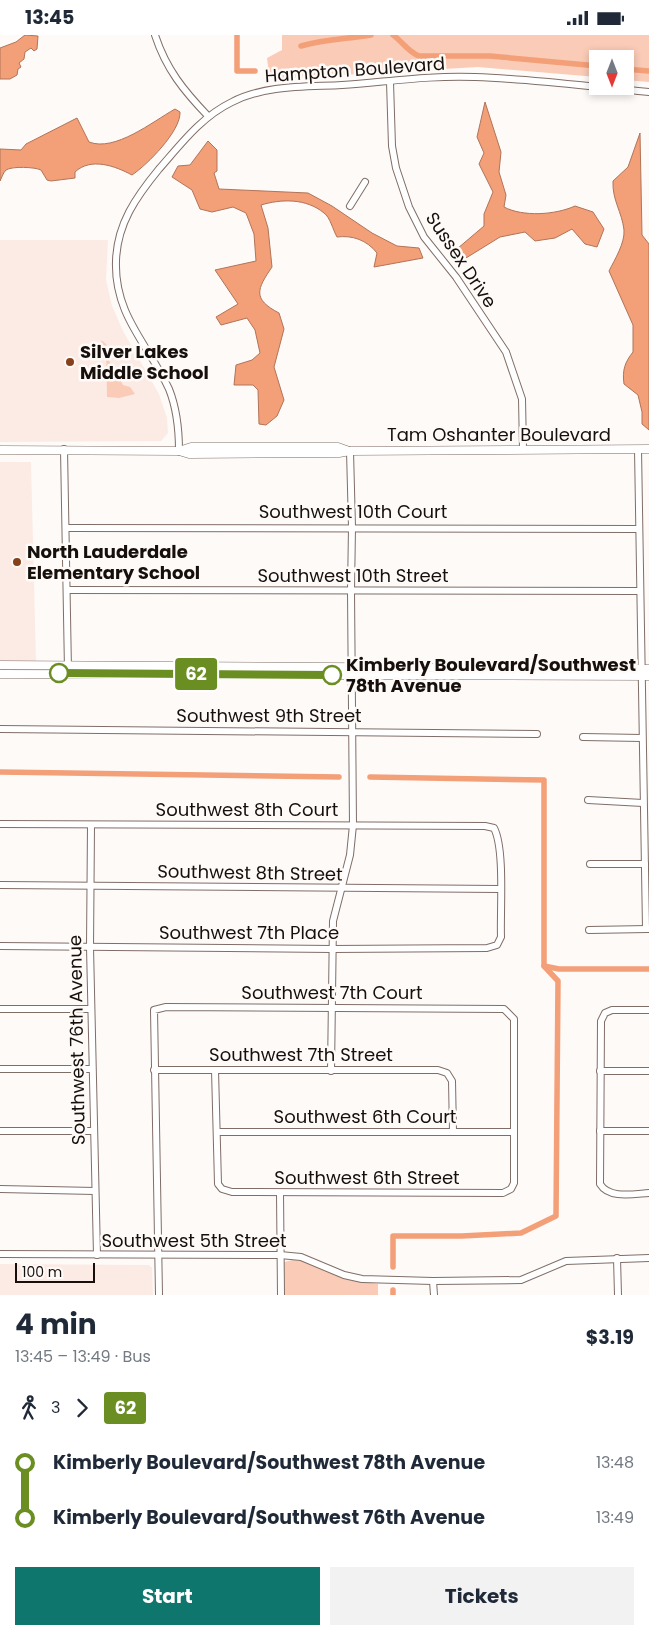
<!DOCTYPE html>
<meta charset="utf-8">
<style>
:root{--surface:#fff;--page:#f2f2f3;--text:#1f2937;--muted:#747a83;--accent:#0f766e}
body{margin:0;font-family:Poppins,sans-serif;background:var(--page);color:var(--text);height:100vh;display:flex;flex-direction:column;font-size:19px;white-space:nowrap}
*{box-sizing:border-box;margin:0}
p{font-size:16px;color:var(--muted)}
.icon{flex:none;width:28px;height:28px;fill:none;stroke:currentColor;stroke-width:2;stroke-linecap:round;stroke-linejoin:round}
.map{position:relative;height:1260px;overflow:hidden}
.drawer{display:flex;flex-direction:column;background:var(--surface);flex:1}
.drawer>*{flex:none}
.badge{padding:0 10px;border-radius:4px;font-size:18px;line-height:32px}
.needle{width:32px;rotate:180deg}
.controls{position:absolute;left:589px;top:15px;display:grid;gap:10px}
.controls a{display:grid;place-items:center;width:45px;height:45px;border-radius:0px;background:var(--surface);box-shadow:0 2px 8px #0003;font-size:25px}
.scale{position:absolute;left:15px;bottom:12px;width:80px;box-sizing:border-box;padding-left:5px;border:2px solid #160f0c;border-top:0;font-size:14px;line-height:18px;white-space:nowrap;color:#160f0c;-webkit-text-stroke:4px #fefaf8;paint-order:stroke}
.map>.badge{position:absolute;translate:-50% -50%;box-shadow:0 0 0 2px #fff}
.legs{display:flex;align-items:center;gap:8px;height:55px;padding:0 15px;font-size:16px}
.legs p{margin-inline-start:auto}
.summary{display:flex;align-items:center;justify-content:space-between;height:85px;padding:0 15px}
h1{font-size:28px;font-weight:700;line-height:38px}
.action{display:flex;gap:10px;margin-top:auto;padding:10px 15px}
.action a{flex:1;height:58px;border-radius:0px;background:var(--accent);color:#fff;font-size:20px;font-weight:700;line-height:58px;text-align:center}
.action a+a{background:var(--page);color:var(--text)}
ul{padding:0 15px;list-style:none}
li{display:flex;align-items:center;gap:18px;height:55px;font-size:19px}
li i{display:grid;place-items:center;width:8px;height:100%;margin:0 6px;background:currentColor}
li i::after{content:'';width:12px;height:12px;margin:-6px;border:4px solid;border-radius:50%;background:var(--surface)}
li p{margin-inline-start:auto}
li:first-child i{background:linear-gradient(#0000 50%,currentColor 0)}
li:last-child i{background:linear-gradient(currentColor 50%,#0000 0)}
.status{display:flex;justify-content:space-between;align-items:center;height:35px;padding:0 25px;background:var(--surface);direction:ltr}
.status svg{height:14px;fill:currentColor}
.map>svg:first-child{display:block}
.built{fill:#fcebe4}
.green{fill:#facbb6}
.water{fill:#f39f78;stroke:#b17458}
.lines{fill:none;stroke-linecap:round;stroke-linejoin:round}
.canal{stroke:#f39f78;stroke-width:5.5}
.minor-casing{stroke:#7f6e66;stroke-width:8}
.tertiary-casing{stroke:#7f6e66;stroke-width:9}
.minor{stroke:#fff;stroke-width:6}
.tertiary{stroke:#fff;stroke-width:8}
.line-1-casing{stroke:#fff;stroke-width:11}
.line-1{stroke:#6b8e23;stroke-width:8}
.poi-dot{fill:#86401a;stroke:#fefaf8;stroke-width:2}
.stop-1-dot{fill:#fff;stroke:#6b8e23;stroke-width:2.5}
.labels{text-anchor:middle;stroke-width:5;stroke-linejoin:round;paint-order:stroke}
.street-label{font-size:18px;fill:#160f0c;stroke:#fefaf8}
.poi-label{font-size:18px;font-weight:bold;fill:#160f0c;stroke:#fefaf8;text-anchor:start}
.stop-label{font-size:18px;font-weight:bold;fill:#160f0c;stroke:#fefaf8;text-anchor:start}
</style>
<div class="status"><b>13:45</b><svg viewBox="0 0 49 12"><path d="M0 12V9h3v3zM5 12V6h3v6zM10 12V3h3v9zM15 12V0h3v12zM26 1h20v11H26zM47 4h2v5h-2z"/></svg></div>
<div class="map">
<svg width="649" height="1260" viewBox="0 0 649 1260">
<rect width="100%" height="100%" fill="#fefaf8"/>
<g class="built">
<path d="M0,205h108l-2,40 6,26 11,25 36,63 8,24 1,15 -7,8 -161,1z"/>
<path d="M0,427h31l5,199h-36z"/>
<path d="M0,1229l149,1 3,3 1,27h-153z"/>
</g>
<g class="green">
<path d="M282,0h367v47l-24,-2v-21h-27l-1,18 -119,-10 -204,12 -5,-5 -2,-16 15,-8z"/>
<path d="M101,305l5,4 6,14 -4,1 15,26 7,2 5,7 -16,4 -12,-1 -1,-50 -4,-3z"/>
<path d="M293,1225l22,2 35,18 28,4v11h-93l-1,-33z"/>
</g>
<g class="water">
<path d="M25,0l13,1 -1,13 -3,2 -3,-3 -6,4 -1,7 -5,4 2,4 -3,2 -1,6 -7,4h-10v-31l16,-6z"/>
<path d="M485,67l16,50 -2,20 7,23 -2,12c19,10 51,8 71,-1l18,6 11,17 -7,18 -12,-3 -13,-15 -17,9 -20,3 -10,-9 -25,5 -34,21 -15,-4 33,-28v-12l9,-22 -14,-28 5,-11 -7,-16z"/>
<path d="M175,74l5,3c1,19 -33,53 -48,63 -17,-9 -41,-18 -57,-3v6l-24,3 -4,-1 -6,-10c-6,-3 -29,-4 -35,0 -3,3 -4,7 -6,11v-32l21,1 5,-6 51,-26 12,24c26,10 63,-20 86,-33z"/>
<path d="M640,98l2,102 7,9v186l-7,-6v-12l-4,-17 -14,-11c-2,-14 1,-22 9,-32v-27l-24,-54c6,-12 16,-28 15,-41 -2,-18 -12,-30 -11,-49l15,-14z"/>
<path d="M208,106l9,9v21l-3,2 5,16 89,4 24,13 40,27 25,13 22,2 4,10 -49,9 3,-14c-10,-13 -25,-18 -40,-16 -4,-7 -7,-20 -13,-24 -18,-15 -43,-14 -63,-8l7,23 4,39c-15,22 -20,32 7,46l5,16 -10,38 10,33 -7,16 -11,9 -7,-1 -1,-34 -5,-5h-19l2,-20 16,-5 8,-7 -5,-23 -8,-12 -26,7 -5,-8 22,-13 -23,-34 41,-9 -2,-27 -8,-21 -13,-6 -21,5 -12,-3 -8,-19 -20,-13 6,-11 12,-1z"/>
</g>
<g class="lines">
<g class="canal">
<path d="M237,0v36h18"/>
<path d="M393,0c10,7 14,16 26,21h71l108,10"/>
<path d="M301,11c24,-7 46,-7 70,-11"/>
<path d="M625,34l24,2"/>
<path d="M0,737l339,5"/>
<path d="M370,742l174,3v186l14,15 -2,235 -35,17 -59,3h-69v31"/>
<path d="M544,931l15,3h90"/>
<path d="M393,1255v5"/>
</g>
<defs>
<g id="minor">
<path d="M155,0c11,34 29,56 53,81"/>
<path d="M390,47l2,64 4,22 13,39 15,30 32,40 50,75 16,47 1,50"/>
<path d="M350,171l15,-24"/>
<path d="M64,414l4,221"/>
<path d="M638,414l8,480"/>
<path d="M179,416c0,-21 -2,-42 -10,-62 -21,-45 -55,-74 -53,-128 1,-37 20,-64 43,-92 22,-25 42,-52 73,-67 33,-17 73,-15 110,-17 44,-3 89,-10 133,-8 58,2 116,10 174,15"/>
<path d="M66,493l573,1"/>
<path d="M67,555l573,1"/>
<path d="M0,694l537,5"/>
<path d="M583,702l59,1"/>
<path d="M588,765l55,3"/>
<path d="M0,789l485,2 9,2c11,21 6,83 7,109l-4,8 -10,3 -155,1 -332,-3"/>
<path d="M91,790l-1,122 7,308"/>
<path d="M590,829h55"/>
<path d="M0,850l500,4"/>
<path d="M589,895l59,-1"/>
<path d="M0,974h91"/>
<path d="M649,975h-37l-7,3 -4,8 -1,163c9,15 33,10 49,9"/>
<path d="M0,1034h92"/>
<path d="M154,1035h284l9,3 5,8 1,51"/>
<path d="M331,1036l2,-150 17,-66 3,-30 -2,-234 1,-64 -2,-76"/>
<path d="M600,1036h49"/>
<path d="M0,1096h94"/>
<path d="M600,1096h49"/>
<path d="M217,1097h297"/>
<path d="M0,1154l95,2"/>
<path d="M280,1158l1,102"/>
<path d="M0,1219l280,1 21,2 43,18 18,4 71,2 88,-1 45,-19 83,-3"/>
<path d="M617,1223l1,37"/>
<path d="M433,1246l1,14"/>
<path d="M159,1260l-5,-285 12,-3 338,2 10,10v164l-3,6 -8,4 -271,-1 -10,-3 -4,-5 -3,-114"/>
</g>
<g id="tertiary">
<path d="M0,415l179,1 12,-4h147l11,4"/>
<path d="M179,416l10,3 150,-1 11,-2 299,-2"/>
<path d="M0,630l649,4"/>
<path d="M0,639l649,2"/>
</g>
</defs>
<use href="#minor" class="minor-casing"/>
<use href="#tertiary" class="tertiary-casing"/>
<use href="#minor" class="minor"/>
<use href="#tertiary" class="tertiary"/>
</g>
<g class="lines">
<defs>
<path id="line-1" d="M59,638l273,2"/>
</defs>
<use href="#line-1" class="line-1-casing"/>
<use href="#line-1" class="line-1"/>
</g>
<g class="poi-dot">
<circle cx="70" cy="327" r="5"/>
<circle cx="17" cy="527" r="5"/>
</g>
<g class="stop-1-dot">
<circle cx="59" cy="638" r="9"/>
<circle cx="332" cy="640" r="9"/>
</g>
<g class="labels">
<g class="street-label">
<text transform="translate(355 35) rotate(-4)" y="6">Hampton Boulevard</text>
<text transform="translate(461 225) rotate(56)" y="6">Sussex Drive</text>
<text x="499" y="406">Tam Oshanter Boulevard</text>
<text x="353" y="483">Southwest 10th Court</text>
<text x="353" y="547">Southwest 10th Street</text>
<text x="269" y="687">Southwest 9th Street</text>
<text x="247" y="781">Southwest 8th Court</text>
<text transform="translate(250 838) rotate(1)" y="6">Southwest 8th Street</text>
<text x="249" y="904">Southwest 7th Place</text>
<text x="332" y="964">Southwest 7th Court</text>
<text transform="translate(77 1005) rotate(-91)" y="6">Southwest 76th Avenue</text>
<text x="301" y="1026">Southwest 7th Street</text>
<text x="365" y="1088">Southwest 6th Court</text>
<text x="367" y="1149">Southwest 6th Street</text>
<text x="194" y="1212">Southwest 5th Street</text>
</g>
<g class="poi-label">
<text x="80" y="323">Silver Lakes<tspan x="80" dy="21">Middle School</tspan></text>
<text x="27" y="523">North Lauderdale<tspan x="27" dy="21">Elementary School</tspan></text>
</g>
<g class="stop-label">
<text x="346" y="636">Kimberly Boulevard/Southwest<tspan x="346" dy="21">78th Avenue</tspan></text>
</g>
</g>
</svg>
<div class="controls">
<a><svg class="needle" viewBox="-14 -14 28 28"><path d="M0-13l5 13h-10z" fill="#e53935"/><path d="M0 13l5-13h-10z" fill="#747a83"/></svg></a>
</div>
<div class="scale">100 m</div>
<b class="badge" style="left:196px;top:639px;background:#6b8e23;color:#fff">62</b>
</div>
<section class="drawer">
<div class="summary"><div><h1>4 min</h1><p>13:45 – 13:49 · Bus</p></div><b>$3.19</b></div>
<div class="legs"><svg class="icon" aria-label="walk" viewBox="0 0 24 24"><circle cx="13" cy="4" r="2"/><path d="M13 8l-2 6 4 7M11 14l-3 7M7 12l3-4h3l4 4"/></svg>3<svg class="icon" aria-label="forward" viewBox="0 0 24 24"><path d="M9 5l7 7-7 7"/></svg><b class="badge" style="background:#6b8e23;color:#fff">62</b></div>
<ul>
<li><i style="color:#6b8e23"></i><b>Kimberly Boulevard/Southwest 78th Avenue</b><p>13:48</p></li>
<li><i style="color:#6b8e23"></i><b>Kimberly Boulevard/Southwest 76th Avenue</b><p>13:49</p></li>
</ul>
<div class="action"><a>Start</a><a>Tickets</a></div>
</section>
